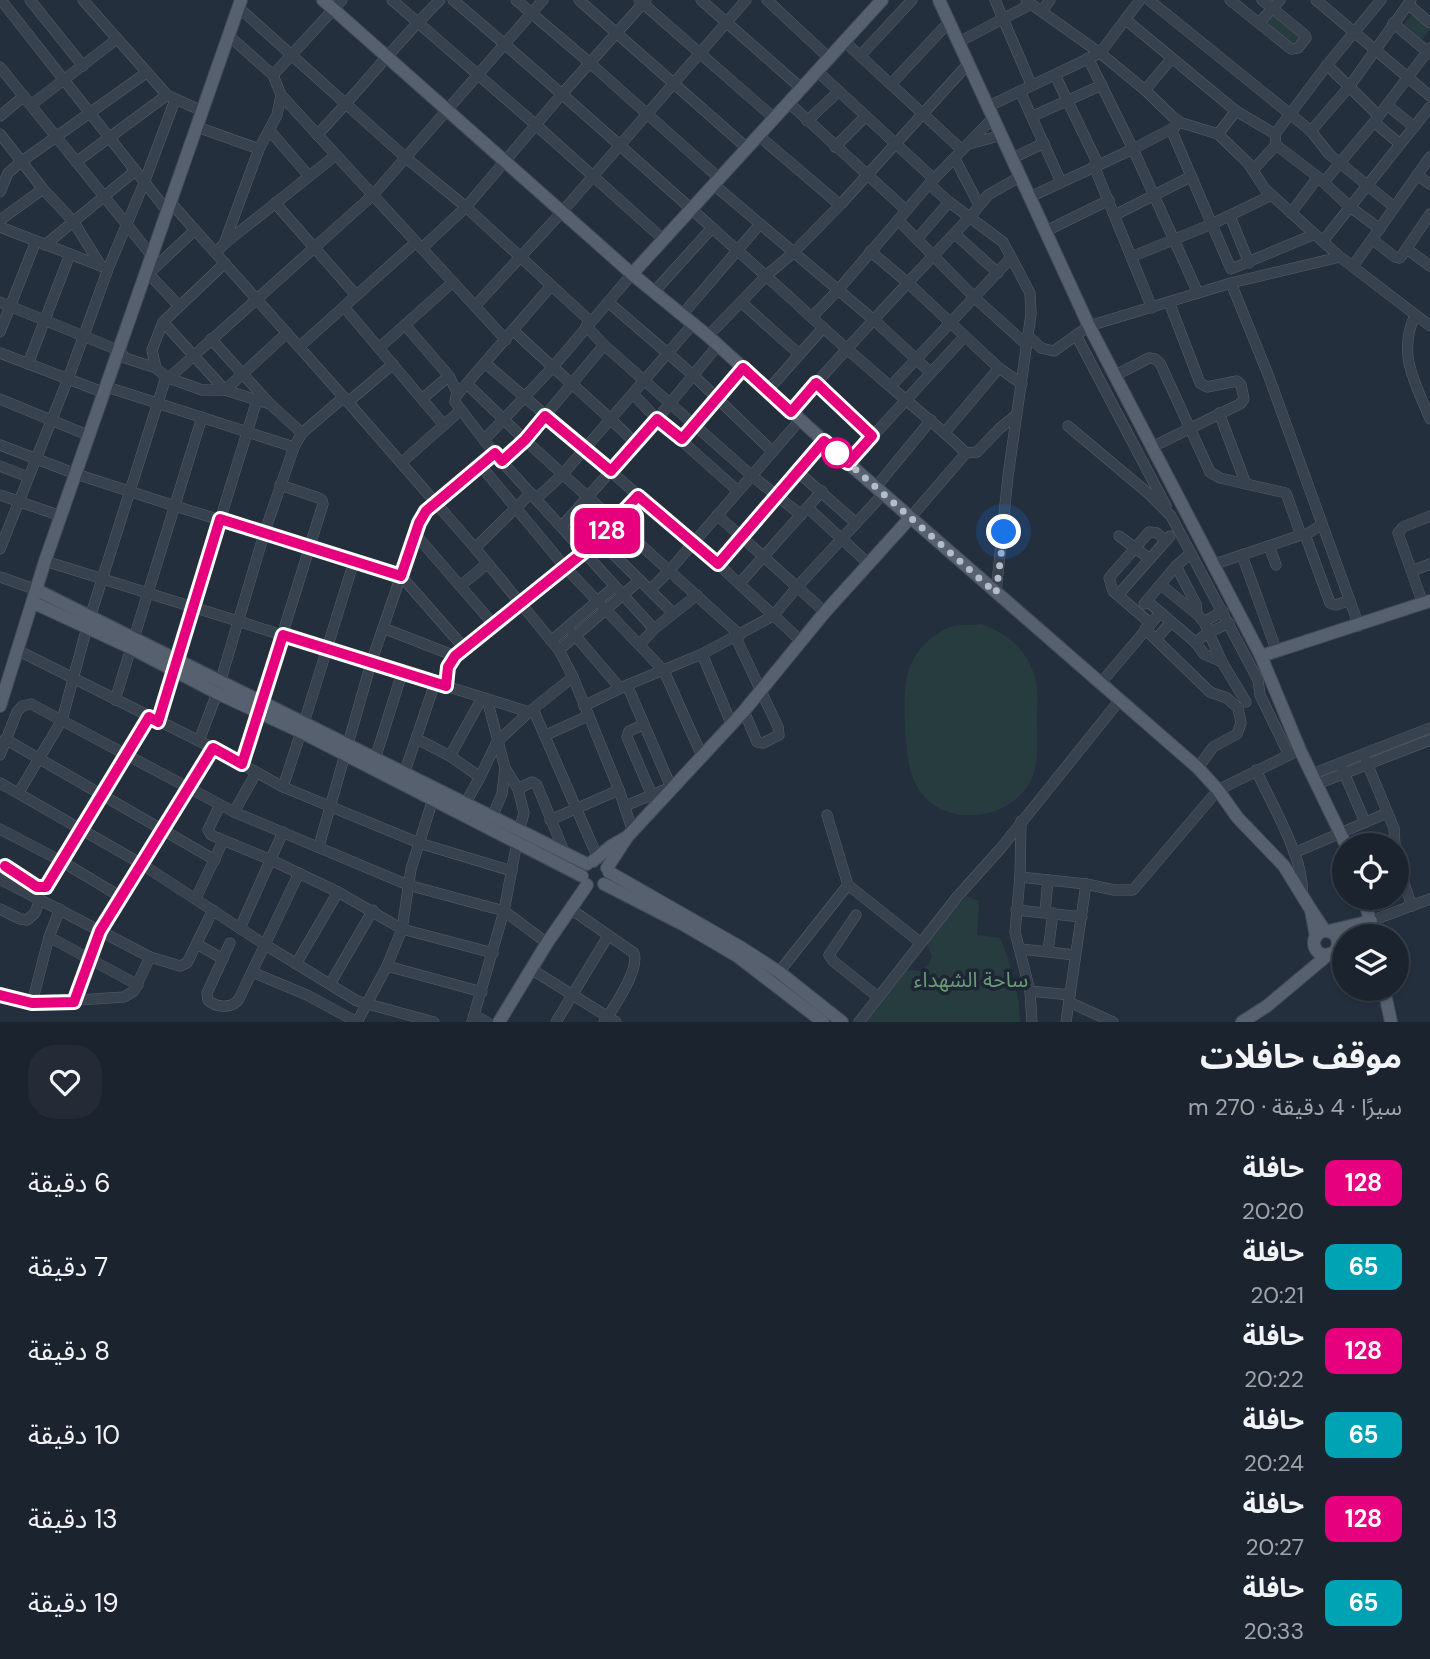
<!DOCTYPE html>
<html lang="ar">
<meta charset="utf-8">
<style>
:root{--surface:#1b232e;--page:#242b36;--text:#f1f3f6;--muted:#a0a4aa;--line:#39404a}
body{margin:0;font-family:"DM Sans","Noto Sans Arabic",sans-serif;background:var(--page);color:var(--text);direction:rtl;height:100vh;display:flex;flex-direction:column;font-size:26px;white-space:nowrap}
*{box-sizing:border-box;margin:0}
p{font-size:23px;color:var(--muted)}
.icon{flex:none;width:38px;height:38px;fill:none;stroke:currentColor;stroke-width:2;stroke-linecap:round;stroke-linejoin:round}
.map{position:relative;height:1022px;overflow:hidden;direction:ltr}
.drawer{display:flex;flex-direction:column;background:var(--surface);flex:1}
.drawer>*{flex:none}
.badge{padding:0 14px;border-radius:10px;font-size:24px;line-height:46px}
.controls{position:absolute;left:1332px;top:833px;display:grid;gap:14px}
.controls a{display:grid;place-items:center;width:77px;height:77px;border-radius:50%;background:var(--surface);box-shadow:0 2px 5px #0004,0 0 0 2px var(--line);font-size:35px}
.you{position:absolute;width:35px;height:35px;margin:-18px;border:5px solid #fff;border-radius:50%;background:#1a73e8;box-shadow:0 0 0 10px #1a73e833}
.map>.badge{position:absolute;translate:-50% -50%;box-shadow:0 0 0 4px #fff}
.round{display:grid;place-items:center;flex:none;width:74px;height:74px;border-radius:28px;background:var(--page)}
.overview{display:flex;align-items:center;justify-content:space-between;height:119px;padding:0 28px}
h1{font-size:33px;font-weight:700;line-height:52px}
ul{padding:0;list-style:none}
li{display:flex;align-items:center;gap:21px;height:84px;padding:0 28px}
li div{flex:1}
li b{display:block;font-size:26px}
li em{font-style:normal}
li .badge{min-width:77px;font-weight:700;text-align:center}
.map>svg:first-child{display:block}
.green{fill:#263c3f}
.lines{fill:none;stroke-linecap:round;stroke-linejoin:round}
.minor-casing{stroke:#565f6c;stroke-width:11}
.major-casing{stroke:#414a57;stroke-width:14}
.minor{stroke:#38414e;stroke-width:10}
.major{stroke:#56606e;stroke-width:12}
.line-casing{stroke:#fff;stroke-width:16}
.line{stroke:#e6007e;stroke-width:10}
.walk{stroke:#b4bcc9;stroke-width:7;stroke-dasharray:0 12.6}
.stop-dot{fill:#fff;stroke:#e6007e;stroke-width:3.5}
.labels{text-anchor:middle;stroke-width:7;stroke-linejoin:round;paint-order:stroke}
.park-label{font-size:21px;fill:#6b9a76;stroke:#1d2633}
</style>
<div class="map">
<svg width="1430" height="1022" viewBox="0 0 1430 1022">
<rect width="100%" height="100%" fill="#242f3e"/>
<g class="green">
<path d="M1272,13l28,24 -9,10 -28,-24z"/>
<path d="M1413,14l17,15 -8,11 -18,-16z"/>
<path d="M981,624c28,10 49,28 55,58 3,12 1,26 1,38 0,18 2,35 -3,53 -16,47 -89,59 -116,15 -11,-18 -12,-42 -13,-62 -1,-32 -3,-61 22,-84 8,-7 17,-14 27,-16 9,-2 18,-1 27,-2z"/>
<path d="M966,896l13,5 -2,34 23,3c12,29 19,53 20,84h-155l42,-52 14,1 7,-6 4,-8 -6,-14z"/>
</g>
<g class="lines">
<defs>
<g id="minor">
<path d="M1,0l167,212"/>
<path d="M30,0l53,66"/>
<path d="M83,0l84,95 35,16"/>
<path d="M392,0l144,125 127,114"/>
<path d="M453,0c116,98 229,201 342,302 36,34 74,66 111,98 21,18 41,34 60,53"/>
<path d="M516,0l74,63 129,115"/>
<path d="M579,0l168,148"/>
<path d="M639,0l135,118"/>
<path d="M701,0l100,88"/>
<path d="M767,0l62,58"/>
<path d="M995,0l36,84"/>
<path d="M1149,0l162,131 18,23 65,53"/>
<path d="M1230,0l61,49 7,-1 8,-10 -1,-3 -43,-35"/>
<path d="M1316,0l114,96"/>
<path d="M1031,4l69,49 45,37 28,27 9,6 36,11 30,29 17,26 75,68"/>
<path d="M1408,4l22,19"/>
<path d="M238,7l167,150 61,50 124,114"/>
<path d="M1042,11l8,-11"/>
<path d="M1126,20l110,91 39,23"/>
<path d="M1259,23l21,-23"/>
<path d="M1393,23l37,31"/>
<path d="M228,35l45,40"/>
<path d="M844,41l118,109"/>
<path d="M959,42l72,-38 -5,-4"/>
<path d="M860,56l52,-56"/>
<path d="M1088,58l45,91 65,144"/>
<path d="M1327,65l52,51"/>
<path d="M0,67l152,189"/>
<path d="M817,71l117,108"/>
<path d="M1055,75l43,89"/>
<path d="M891,84l58,-62"/>
<path d="M1145,90l27,-32"/>
<path d="M1020,91l41,91"/>
<path d="M281,95l225,245"/>
<path d="M788,102l118,108"/>
<path d="M31,105l86,-66"/>
<path d="M1387,105l27,22"/>
<path d="M989,106l111,-53 40,-53"/>
<path d="M0,116l24,-20"/>
<path d="M1033,116l69,-31"/>
<path d="M807,121l31,-29"/>
<path d="M1374,122l26,22"/>
<path d="M197,127l62,22"/>
<path d="M1171,129l60,140 84,-35"/>
<path d="M270,131l39,45"/>
<path d="M1311,131l38,-44 62,-87"/>
<path d="M0,134l43,55 30,32 28,45"/>
<path d="M1218,134l18,-23"/>
<path d="M317,135c42,-44 79,-92 123,-135"/>
<path d="M758,135l82,70"/>
<path d="M969,144l33,-9"/>
<path d="M835,147l31,-31"/>
<path d="M1013,158l31,-15"/>
<path d="M955,159l24,46"/>
<path d="M76,162l91,-67"/>
<path d="M1094,166l58,142"/>
<path d="M1253,170l23,-25"/>
<path d="M1417,175l13,9"/>
<path d="M1324,182l50,-60 56,-74"/>
<path d="M713,184l162,137 55,51"/>
<path d="M929,184l20,18 54,40 27,51 1,21 -23,162 -12,117"/>
<path d="M0,192l8,-19 14,-12 124,-88"/>
<path d="M1030,197l103,-48 42,-22"/>
<path d="M171,203l177,199 127,146 84,102 14,27 46,113 14,42"/>
<path d="M275,203l81,92"/>
<path d="M1291,213l27,-36"/>
<path d="M1115,215l75,-38"/>
<path d="M1230,216l19,47"/>
<path d="M0,220l43,-31"/>
<path d="M898,220l77,78 51,46"/>
<path d="M0,227l101,39"/>
<path d="M1380,229l-30,-22 -32,-30 -42,-32 -1,-11 52,-69 54,-65"/>
<path d="M1046,231l63,-31"/>
<path d="M955,234l43,39"/>
<path d="M917,239l32,-37"/>
<path d="M1373,240l22,17 5,1 30,-44"/>
<path d="M1323,241l107,-134"/>
<path d="M224,244l112,-89"/>
<path d="M45,245l90,-74"/>
<path d="M422,248l44,-41 96,-113 84,-94"/>
<path d="M1407,249l23,17"/>
<path d="M870,251l38,32 91,85 23,16"/>
<path d="M216,252l8,-8 35,-95 18,-34 4,-20 -8,-20 69,-75"/>
<path d="M1131,257l81,-33 60,-29"/>
<path d="M1353,266l77,-109"/>
<path d="M146,271l33,35"/>
<path d="M149,273l46,-43"/>
<path d="M1231,283l38,94 90,249"/>
<path d="M551,286l-95,110 -1,6 39,51 160,176"/>
<path d="M654,292l57,-63"/>
<path d="M0,302l120,49 5,7 31,10 10,9 36,13h23l45,14"/>
<path d="M608,302l85,73 80,77"/>
<path d="M741,302l58,52"/>
<path d="M475,306l87,-94 184,-212"/>
<path d="M344,307l100,118"/>
<path d="M682,315l78,-91"/>
<path d="M1415,315c-18,40 0,66 15,104"/>
<path d="M812,317l26,-27 91,-106 65,-67"/>
<path d="M163,322l62,68 62,-57"/>
<path d="M405,325l44,51 9,18"/>
<path d="M586,326l18,19 147,130 50,40"/>
<path d="M514,331c39,38 83,73 121,112"/>
<path d="M0,332l36,-91"/>
<path d="M1076,335l90,171"/>
<path d="M708,336l59,-61 27,-23 46,-47 129,-142"/>
<path d="M1028,336l13,12 13,3 35,-25 142,-43 109,-26 90,69"/>
<path d="M211,339l59,65 32,29"/>
<path d="M299,347l117,-105"/>
<path d="M379,348l74,-66"/>
<path d="M0,353l105,40"/>
<path d="M485,363l233,201 83,77"/>
<path d="M28,364l42,-110"/>
<path d="M156,368l-4,-18 11,-28 62,-59"/>
<path d="M1116,375l33,-17 6,1 5,4 50,109 10,6 66,15 15,42"/>
<path d="M170,377l203,-182 170,-195"/>
<path d="M816,383l56,54"/>
<path d="M467,384l58,56 215,195"/>
<path d="M891,386l120,-128"/>
<path d="M107,387l187,60"/>
<path d="M768,390l55,-62"/>
<path d="M633,394l24,25 80,71"/>
<path d="M0,399l90,37"/>
<path d="M422,399l27,-23"/>
<path d="M348,402l45,-38"/>
<path d="M791,412c58,-67 118,-131 179,-195l18,-22 33,-19"/>
<path d="M1219,413l27,71"/>
<path d="M1068,426l81,68 22,22 87,164 2,15 29,60"/>
<path d="M945,432l54,-64"/>
<path d="M682,439l61,-71"/>
<path d="M484,440l68,-72 80,-94"/>
<path d="M0,445l76,29 99,32 226,70 64,73"/>
<path d="M1152,447l88,-43 4,-5 -3,-14 -4,-4 -30,6 -7,-4 -31,-81"/>
<path d="M502,462l23,-22 79,-95"/>
<path d="M401,463l60,-53"/>
<path d="M848,463l117,-127"/>
<path d="M0,466l28,11"/>
<path d="M481,466l84,101 99,104 38,85"/>
<path d="M798,472l58,51"/>
<path d="M876,487l55,-67"/>
<path d="M0,495l61,21"/>
<path d="M537,498l25,-23 131,-151"/>
<path d="M808,508l61,56"/>
<path d="M717,515l108,97"/>
<path d="M910,518l56,-65 11,-1 22,-23 17,-14"/>
<path d="M561,527l96,-108 61,-74"/>
<path d="M416,535l78,90"/>
<path d="M1119,536l31,23"/>
<path d="M598,539l75,74"/>
<path d="M1307,540l23,63 6,2 14,-5"/>
<path d="M1269,546l7,19"/>
<path d="M475,548l56,-55"/>
<path d="M0,549l68,-170 40,-110 36,-86 31,-83"/>
<path d="M1242,555l35,97"/>
<path d="M45,561l484,151"/>
<path d="M718,564l106,-123"/>
<path d="M1212,565l89,-30 3,1 17,-11"/>
<path d="M1176,566l20,38 1,10 7,8 18,40 24,40"/>
<path d="M1412,571l18,-7"/>
<path d="M0,577l37,13"/>
<path d="M739,584l83,-93"/>
<path d="M1161,585l36,29"/>
<path d="M460,586l27,-22"/>
<path d="M650,590l19,-19 132,-152"/>
<path d="M1118,595l52,-59"/>
<path d="M1147,601l48,41 9,12 18,8"/>
<path d="M1144,604l32,-38 15,-13"/>
<path d="M1423,604l-25,-71 5,-6 27,-11"/>
<path d="M1204,622l19,-11"/>
<path d="M1150,623l-37,-32 -4,-13 40,-46 8,1 9,8"/>
<path d="M383,628l72,28"/>
<path d="M1145,629l65,63 17,6 11,10 3,15 -4,11 -24,13 -15,21"/>
<path d="M573,633l47,55"/>
<path d="M736,638l42,89 1,8 -16,8 -6,-1 -13,-31"/>
<path d="M1156,639l15,-17"/>
<path d="M551,641l63,-54"/>
<path d="M1195,642l13,-9 21,-10"/>
<path d="M640,644l14,-15 43,-34"/>
<path d="M17,650l196,98 70,39 136,56 93,28"/>
<path d="M559,650l81,-70"/>
<path d="M702,654l29,69"/>
<path d="M1100,684l60,-71"/>
<path d="M627,685l44,102"/>
<path d="M446,686l2,-19 7,-11 129,-104 54,-56"/>
<path d="M115,700l87,-283"/>
<path d="M584,706l43,-21 75,-31 71,-38 25,-30 85,-92"/>
<path d="M533,709l64,147"/>
<path d="M158,722l99,-322"/>
<path d="M304,723l50,-162"/>
<path d="M643,725l-14,6 -2,6 30,70"/>
<path d="M546,735l42,-19"/>
<path d="M5,739l210,121"/>
<path d="M417,739l33,17 30,21 17,-35 32,-30 44,-35"/>
<path d="M199,741l18,-48 47,-159 30,-87 8,-14 42,-36"/>
<path d="M0,755l17,-43 5,-6 9,-2 203,108 174,73 96,26 43,32"/>
<path d="M450,756l32,-58"/>
<path d="M375,759l27,-86"/>
<path d="M1366,761l28,67 1,17"/>
<path d="M242,764l81,-260 -1,-4 -3,-2 -39,-13"/>
<path d="M1342,768l23,54"/>
<path d="M1256,770c14,31 49,90 46,122"/>
<path d="M404,774l31,-91"/>
<path d="M1312,774l118,-46"/>
<path d="M0,783l140,80 124,81 93,57 77,21"/>
<path d="M1317,784l113,-44"/>
<path d="M283,787l18,-55"/>
<path d="M518,789l14,-7 5,3 28,69"/>
<path d="M19,792l43,-72 25,-93 79,-250"/>
<path d="M465,804l15,-27"/>
<path d="M220,805l-12,25 3,5 60,25 67,32 64,37 91,24"/>
<path d="M625,806l46,-19 1,3"/>
<path d="M234,812l22,-39"/>
<path d="M827,815l21,70 73,58"/>
<path d="M492,817l10,-23 3,-26"/>
<path d="M550,820l69,-30"/>
<path d="M1021,821l-1,56 -5,55 15,59 2,31"/>
<path d="M0,829l61,32 60,36"/>
<path d="M319,846l52,-183 48,-140 7,-12 68,-58"/>
<path d="M1396,848l5,14 -1,10 12,34"/>
<path d="M1294,853l93,-40"/>
<path d="M5,866l32,21h9l103,-170"/>
<path d="M1020,877l66,7 28,6h19l85,-100 75,-37"/>
<path d="M0,879l150,78 30,9 7,-3 26,-53"/>
<path d="M196,898l27,-57"/>
<path d="M0,909l20,10 7,1 8,-7 5,-14"/>
<path d="M60,909l-11,28 89,48"/>
<path d="M572,910l62,43c6,17 -20,54 -30,69"/>
<path d="M1016,910l66,7"/>
<path d="M1045,912l3,-32"/>
<path d="M856,915l-27,40 4,6 45,36"/>
<path d="M1371,921l59,-22"/>
<path d="M240,928l43,-96"/>
<path d="M230,943l-23,50 1,7c8,8 24,9 31,-1l60,-126"/>
<path d="M197,944l26,15"/>
<path d="M1021,949l54,6"/>
<path d="M1048,951l5,-38"/>
<path d="M296,964l42,-72"/>
<path d="M387,966l95,26"/>
<path d="M531,969l85,53"/>
<path d="M252,972l55,23 50,27 30,-56 15,-37 9,-60 22,-70"/>
<path d="M779,972l69,-87"/>
<path d="M330,984l43,-74"/>
<path d="M1030,991l40,4"/>
<path d="M0,995l32,8 92,-6 10,-6 16,-34"/>
<path d="M74,1002l26,-71 113,-183"/>
<path d="M1069,1002l44,20"/>
<path d="M32,1003l17,-66"/>
<path d="M474,1015l13,7"/>
<path d="M472,1022l32,-111 15,-80 5,-18 -6,-24 -13,-21 -18,-69"/>
<path d="M556,1022l52,-86"/>
<path d="M859,1022l98,-125 44,-49 118,-147"/>
<path d="M1066,1022l20,-138"/>
</g>
<g id="major">
<path d="M323,0l309,274 76,62 140,127 350,305 20,22 19,27 47,49 27,44"/>
<path d="M939,0l150,326 172,330 39,94 46,95"/>
<path d="M632,274l250,-274"/>
<path d="M37,590l550,274"/>
<path d="M34,603l97,45 86,45 84,39 281,144"/>
<path d="M1261,656l169,-55"/>
<path d="M0,706l45,-145 196,-561"/>
<path d="M593,861l18,-15 14,-8"/>
<path d="M607,868l21,-32 116,-125 81,-99 85,-94"/>
<path d="M609,872l133,76 37,24 63,50"/>
<path d="M604,884l80,41 53,31 86,66"/>
<path d="M1364,898l10,38"/>
<path d="M1329,931l42,-10"/>
<circle cx="1326" cy="943" r="12"/>
<path d="M1316,937l-5,-27 14,21"/>
<path d="M1384,989l7,33"/>
<path d="M499,1022l48,-79 40,-58"/>
<path d="M1242,1022l25,-16 62,-52"/>
</g>
</defs>
<use href="#minor" class="minor-casing"/>
<use href="#major" class="major-casing"/>
<use href="#minor" class="minor"/>
<use href="#major" class="major"/>
</g>
<g class="lines">
<defs>
<path id="line" d="M0,995l32,8 42,-1 26,-71 113,-183 29,16 41,-129 163,51 2,-19 7,-11 129,-104 54,-56 80,68 106,-123 24,22 24,-27 -56,-53 -25,29 -48,-44 -61,71 -25,-20 -46,52 -66,-55 -20,24 -23,21 -7,-8 -69,58 -7,12 -18,53 -181,-57 -62,203 -9,-5 -103,170h-9l-32,-21"/>
</defs>
<use href="#line" class="line-casing"/>
<use href="#line" class="line"/>
<path class="walk" d="M837,453l159,140 8,-61"/>
</g>
<circle class="stop-dot" cx="837" cy="453" r="14"/>
<g class="labels">
<g class="park-label">
<text x="971" y="987">ساحة الشهداء</text>
</g>
</g>
</svg>
<div class="controls">
<a><svg class="icon" aria-label="locate" viewBox="0 0 24 24"><circle cx="12" cy="12" r="6"/><path d="M12 2v4M12 18v4M2 12h4M18 12h4"/></svg></a>
<a><svg class="icon" aria-label="layers" viewBox="0 0 24 24"><path d="M12 4l9 5-9 5-9-5zM3 14l9 5 9-5"/></svg></a>
</div>
<div class="you" style="left:1004px;top:532px"></div>
<b class="badge" style="left:607px;top:531px;background:#e6007e;color:#fff">128</b>
</div>
<section class="drawer">
<div class="overview"><div><h1>موقف حافلات</h1><p>سيرًا · 4 دقيقة · 270 m</p></div><a class="round"><svg class="icon" aria-label="heart" viewBox="0 0 24 24"><path d="M12 20l-8-8c-3-5 5-10 8-4 3-6 11-1 8 4z"/></svg></a></div>
<ul>
<li><span class="badge" style="background:#e6007e;color:#fff">128</span><div><b>حافلة</b><p>20:20</p></div><em>6 دقيقة</em></li>
<li><span class="badge" style="background:#00a3b4;color:#fff">65</span><div><b>حافلة</b><p>20:21</p></div><em>7 دقيقة</em></li>
<li><span class="badge" style="background:#e6007e;color:#fff">128</span><div><b>حافلة</b><p>20:22</p></div><em>8 دقيقة</em></li>
<li><span class="badge" style="background:#00a3b4;color:#fff">65</span><div><b>حافلة</b><p>20:24</p></div><em>10 دقيقة</em></li>
<li><span class="badge" style="background:#e6007e;color:#fff">128</span><div><b>حافلة</b><p>20:27</p></div><em>13 دقيقة</em></li>
<li><span class="badge" style="background:#00a3b4;color:#fff">65</span><div><b>حافلة</b><p>20:33</p></div><em>19 دقيقة</em></li>
</ul>
</section>
